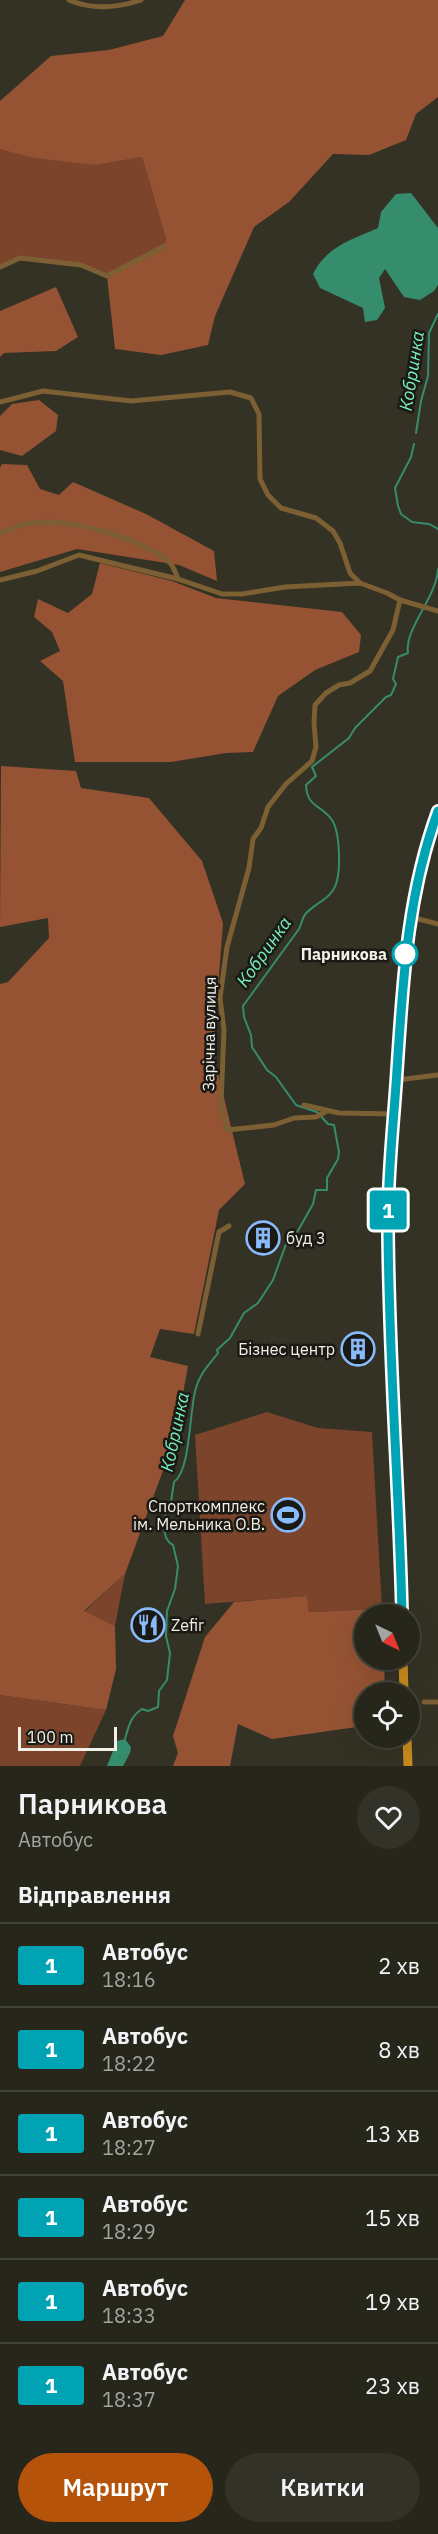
<!DOCTYPE html>
<html lang="uk">
<meta charset="utf-8">
<style>
:root{--surface:#26261b;--page:#323228;--text:#f1f3f6;--muted:#a4a5a3;--line:#42433a;--accent:#b45309}
body{margin:0;font-family:"IBM Plex Sans",sans-serif;background:var(--page);color:var(--text);height:100vh;display:flex;flex-direction:column;font-size:22px;white-space:nowrap}
*{box-sizing:border-box;margin:0}
p{font-size:20px;color:var(--muted)}
.icon{flex:none;width:33px;height:33px;fill:none;stroke:currentColor;stroke-width:2;stroke-linecap:round;stroke-linejoin:round}
.map{position:relative;height:1766px;overflow:hidden}
.sheet{display:flex;flex-direction:column;background:var(--surface);flex:1}
.sheet>*{flex:none}
.badge{padding:0 12px;border-radius:4px;font-size:21px;line-height:39px}
.needle{width:39px;rotate:137deg}
.tools{position:absolute;left:354px;top:1604px;display:grid;gap:12px}
.tools a{display:grid;place-items:center;width:66px;height:66px;border-radius:50%;background:var(--surface);box-shadow:0 6px 24px #0002,0 0 0 2px var(--line);font-size:30px}
.scale{position:absolute;left:18px;bottom:15px;width:99px;box-sizing:border-box;padding-left:6px;border:3px solid #f1f0e8;border-top:0;font-size:16px;line-height:21px;white-space:nowrap;color:#f1f0e8;-webkit-text-stroke:4px #1a1913;paint-order:stroke}
.map>.badge{position:absolute;translate:-50% -50%;box-shadow:0 0 0 3px #fff}
h2{padding:0 18px;font-size:22px;line-height:54px}
.round{display:grid;place-items:center;flex:none;width:63px;height:63px;border-radius:32px;background:var(--page)}
.head{display:flex;align-items:center;justify-content:space-between;height:102px;padding:0 18px}
h1{font-size:28px;font-weight:600;line-height:45px}
.action{display:flex;gap:12px;margin-top:auto;padding:12px 18px}
.action a{flex:1;height:69px;border-radius:36px;background:var(--accent);color:#fff;font-size:24px;font-weight:600;line-height:69px;text-align:center}
.action a+a{background:var(--page);color:var(--text)}
ul{padding:0;list-style:none}
li{display:flex;align-items:center;gap:18px;height:84px;padding:0 18px;border-top:2px solid var(--line)}
li div{flex:1}
li b{display:block;font-size:22px}
li em{font-style:normal}
li .badge{min-width:66px;font-weight:700;text-align:center}
.map>svg:first-child{display:block}
.green{fill:#7b442b}
.forest{fill:#955334}
.water{fill:#368d6d}
.lines{fill:none;stroke-linecap:round;stroke-linejoin:round}
.stream{stroke:#368d6d;stroke-width:2}
.street{stroke:#7d5f34;stroke-width:5}
.primary{stroke:#c78a1e;stroke-width:9}
.line-casing{stroke:#fff;stroke-width:14}
.line{stroke:#00a3b4;stroke-width:9}
.stop-dot{fill:#fff;stroke:#00a3b4;stroke-width:3}
.labels{text-anchor:middle;stroke-width:5;stroke-linejoin:round;paint-order:stroke}
.stop-label{font-size:16px;font-weight:bold;fill:#f1f0e8;stroke:#1a1913;text-anchor:end}
.street-label{font-size:16px;fill:#f1f0e8;stroke:#1a1913}
.poi-label{font-size:16px;fill:#f1f0e8;stroke:#1a1913;text-anchor:start}
.water-label{font-size:18px;font-style:italic;fill:#78efc0;stroke:#1a1913}
</style>
<div class="map">
<svg width="438" height="1766" viewBox="0 0 438 1766">
<rect width="100%" height="100%" fill="#333224"/>
<g class="green">
<path d="M0,148l96,17 46,-8 24,82 -2,7 -57,30 -26,-11 -61,-7 -20,9z"/>
<path d="M267,1412l51,16 54,4 10,177 -73,3 -2,-16 -102,8 -10,-169z"/>
<path d="M125,1574l-10,52 -31,-14z"/>
<path d="M0,1695l106,15 -26,56h-80z"/>
</g>
<g class="forest">
<path d="M185,0h253v97l-22,17 -10,26 -37,15 -36,-1 -44,48 -35,25 -39,89 -7,29 -47,10 -46,-6 -8,-73 57,-30 2,-7 -24,-82 -46,8 -62,-7 -34,-9v-48l51,-45 58,-6 54,-14z"/>
<path d="M56,287l22,50 -22,14 -52,2 -4,4v-46z"/>
<path d="M39,400l19,15 -2,16 -34,25 -22,-6v-34l12,-12z"/>
<path d="M2,464l25,1 13,24 19,6 14,-13 73,32 68,37 3,30 -38,-16 -102,-16 -77,23v-104z"/>
<path d="M100,563l72,18 44,17 126,14 19,23 -2,17 -44,18 -37,26 -25,56 -27,1 -55,9h-96l-12,-81 -23,-20 20,-10 -8,-19 -18,-15 4,-18 30,14 24,-19z"/>
<path d="M1,766l75,5 5,17 68,10 53,63 21,62 -10,130 32,131 -26,26 -25,124 -34,-5 -10,28 38,9 -13,72 -50,136 -41,37 31,15 1,43 -10,41 -106,-15v-711l8,-2 41,-44 -1,-20 -48,9z"/>
<path d="M307,1596l2,16 73,-3v5h-18v45h20l1,33h-21v34l-92,13 -34,-15 -8,42h-57l5,-13 -5,-17 32,-99 29,-35z"/>
</g>
<g class="water">
<path d="M411,193l27,35v57l-4,6 -14,9 -16,-3 -19,-28 -6,9 6,30 -8,12 -12,2 -2,-14 -43,-20 -7,-14c14,-28 38,-34 65,-46l3,-16 15,-18z"/>
<path d="M125,1739l6,8 -1,6 -7,13h-16l10,-25z"/>
</g>
<g class="lines">
<g class="stream">
<path d="M416,433l5,-32 7,-25 1,-43 9,-19"/>
<path d="M414,444l-3,13 -16,31 3,18 3,8 11,8 17,2 9,5"/>
<path d="M125,1739c4,-13 5,-22 17,-30l6,2 10,-4 1,-16 8,-11 3,-27 -4,-17 1,-25 8,-22 3,-23 -5,-21c-12,-6 -8,-21 -7,-34l4,-3 4,-26c17,-12 15,-72 22,-94 4,-15 13,-23 22,-35l-1,-3 13,-12 14,-25 14,-10 15,-23 13,-36 9,-8 18,-32 3,-14h11v-12l11,-19 1,-7 -5,-27 -6,-1 -11,-12 -21,-7 -20,-28 -9,-7 -15,-23 -1,-12 -7,-18 -1,-11 56,-77c2,-4 3,-9 5,-13 8,-12 27,-16 32,-32 5,-14 4,-52 -4,-64 -11,-16 -25,-12 -26,-35l10,-9 -4,-9 37,-29 6,-10 31,-31 5,-2 5,-11 -3,-5 5,-22 10,-4c-4,-24 28,-54 30,-84"/>
</g>
<g class="street">
<path d="M69,0c22,10 49,8 72,0"/>
<path d="M0,267l20,-9 61,7 26,11 57,-30"/>
<path d="M0,402l43,-11 88,10 99,-9 21,6 8,16 1,65 8,16 13,13 35,10 17,13 7,12 10,30 10,10"/>
<path d="M0,533c8,-3 17,-7 26,-9 38,-8 115,13 144,39 4,4 6,11 8,16l44,15h20l43,-7 75,-4 27,10 13,7 38,11"/>
<path d="M0,580l37,-9 42,-16 99,24"/>
<path d="M411,917l27,7"/>
<path d="M397,1080l41,-5"/>
<path d="M304,1105l35,8 56,1"/>
<path d="M327,1111l-11,6 -22,1 -20,7 -47,5 -6,-26 3,-74 -4,-32 7,-51 22,-79 4,-29 8,-11 7,-21 18,-23 26,-23 4,-14 -2,-24 1,-18 11,-12 13,-8 11,-2 20,-12 23,-41 7,-30"/>
<path d="M198,1334l21,-102 10,-6"/>
<path d="M424,1702h14"/>
</g>
<g class="primary">
<path d="M402,1614c-3,-132 -14,-263 -14,-395 0,-51 6,-103 10,-154 6,-90 9,-169 40,-255"/>
<path d="M403,1659l1,33"/>
<path d="M407,1737l1,29"/>
</g>
</g>
<g class="lines">
<defs>
<path id="line" d="M402,1614c-3,-132 -14,-263 -14,-395 0,-50 6,-100 9,-149 6,-89 10,-175 41,-259"/>
</defs>
<use href="#line" class="line-casing"/>
<use href="#line" class="line"/>
</g>
<defs>
<symbol id="building-ring" viewBox="-11 -11 22 22"><circle r="9.5" fill="#1a1913" stroke="#89bafc" stroke-width="1.5"/><path d="M-4-6H4V6H1V3H-1V6H-4ZM-2.5-4.3h1.7v1.8h-1.7ZM.8-4.3h1.7v1.8H.8ZM-2.5-1h1.7V.8h-1.7ZM.8-1h1.7V.8H.8Z" fill="#89bafc"/></symbol>
<symbol id="stadium-ring" viewBox="-11 -11 22 22"><circle r="9.5" fill="#1a1913" stroke="#89bafc" stroke-width="1.5"/><path d="M0-5a6.5 5 0 1 0 0 10a6.5 5 0 1 0 0-10ZM-3.5-1.8h7v3.6h-7Z" fill="#89bafc"/></symbol>
<symbol id="restaurant-ring" viewBox="-11 -11 22 22"><circle r="9.5" fill="#1a1913" stroke="#89bafc" stroke-width="1.5"/><path d="M-5-6h1v4h1v-4h1v4h1v-4h1v5L-1.5 .5V6h-2V.5L-5-1ZM5-6V6H3V1.5H1.5Q1.5-4 5-6Z" fill="#89bafc"/></symbol>
</defs>
<g fill-rule="evenodd">
<use href="#building-ring" x="244" y="1219" width="38" height="38"/>
<use href="#building-ring" x="339" y="1330" width="38" height="38"/>
<use href="#stadium-ring" x="269" y="1496" width="38" height="38"/>
<use href="#restaurant-ring" x="129" y="1606" width="38" height="38"/>
</g>
<circle class="stop-dot" cx="405" cy="954" r="12"/>
<g class="labels">
<g class="stop-label">
<text x="387" y="960">Парникова</text>
</g>
<g class="street-label">
<text transform="translate(209 1034) rotate(-89)" y="6">Зарічна вулиця</text>
</g>
<g class="poi-label">
<text x="286" y="1244">буд 3</text>
<text x="335" y="1355" text-anchor="end">Бізнес центр</text>
<text x="265" y="1512" text-anchor="end">Спорткомплекс<tspan x="265" dy="18">ім. Мельника О.В.</tspan></text>
<text x="171" y="1631">Zefir</text>
</g>
<g class="water-label">
<text transform="translate(412 371) rotate(-81)" y="6">Кобринка</text>
<text transform="translate(264 952) rotate(-55)" y="6">Кобринка</text>
<text transform="translate(175 1432) rotate(-78)" y="6">Кобринка</text>
</g>
</g>
</svg>
<div class="tools">
<a><svg class="needle" viewBox="-14 -14 28 28"><path d="M0-13l5 13h-10z" fill="#e53935"/><path d="M0 13l5-13h-10z" fill="#a4a5a3"/></svg></a>
<a><svg class="icon" aria-label="locate" viewBox="0 0 24 24"><circle cx="12" cy="12" r="6"/><path d="M12 2v4M12 18v4M2 12h4M18 12h4"/></svg></a>
</div>
<div class="scale">100 m</div>
<b class="badge" style="left:388px;top:1210px;background:#00a3b4;color:#fff">1</b>
</div>
<section class="sheet">
<div class="head"><div><h1>Парникова</h1><p>Автобус</p></div><a class="round"><svg class="icon" aria-label="heart" viewBox="0 0 24 24"><path d="M12 20l-8-8c-3-5 5-10 8-4 3-6 11-1 8 4z"/></svg></a></div>
<h2>Відправлення</h2>
<ul>
<li><span class="badge" style="background:#00a3b4;color:#fff">1</span><div><b>Автобус</b><p>18:16</p></div><em>2 хв</em></li>
<li><span class="badge" style="background:#00a3b4;color:#fff">1</span><div><b>Автобус</b><p>18:22</p></div><em>8 хв</em></li>
<li><span class="badge" style="background:#00a3b4;color:#fff">1</span><div><b>Автобус</b><p>18:27</p></div><em>13 хв</em></li>
<li><span class="badge" style="background:#00a3b4;color:#fff">1</span><div><b>Автобус</b><p>18:29</p></div><em>15 хв</em></li>
<li><span class="badge" style="background:#00a3b4;color:#fff">1</span><div><b>Автобус</b><p>18:33</p></div><em>19 хв</em></li>
<li><span class="badge" style="background:#00a3b4;color:#fff">1</span><div><b>Автобус</b><p>18:37</p></div><em>23 хв</em></li>
</ul>
<div class="action"><a>Маршрут</a><a>Квитки</a></div>
</section>
